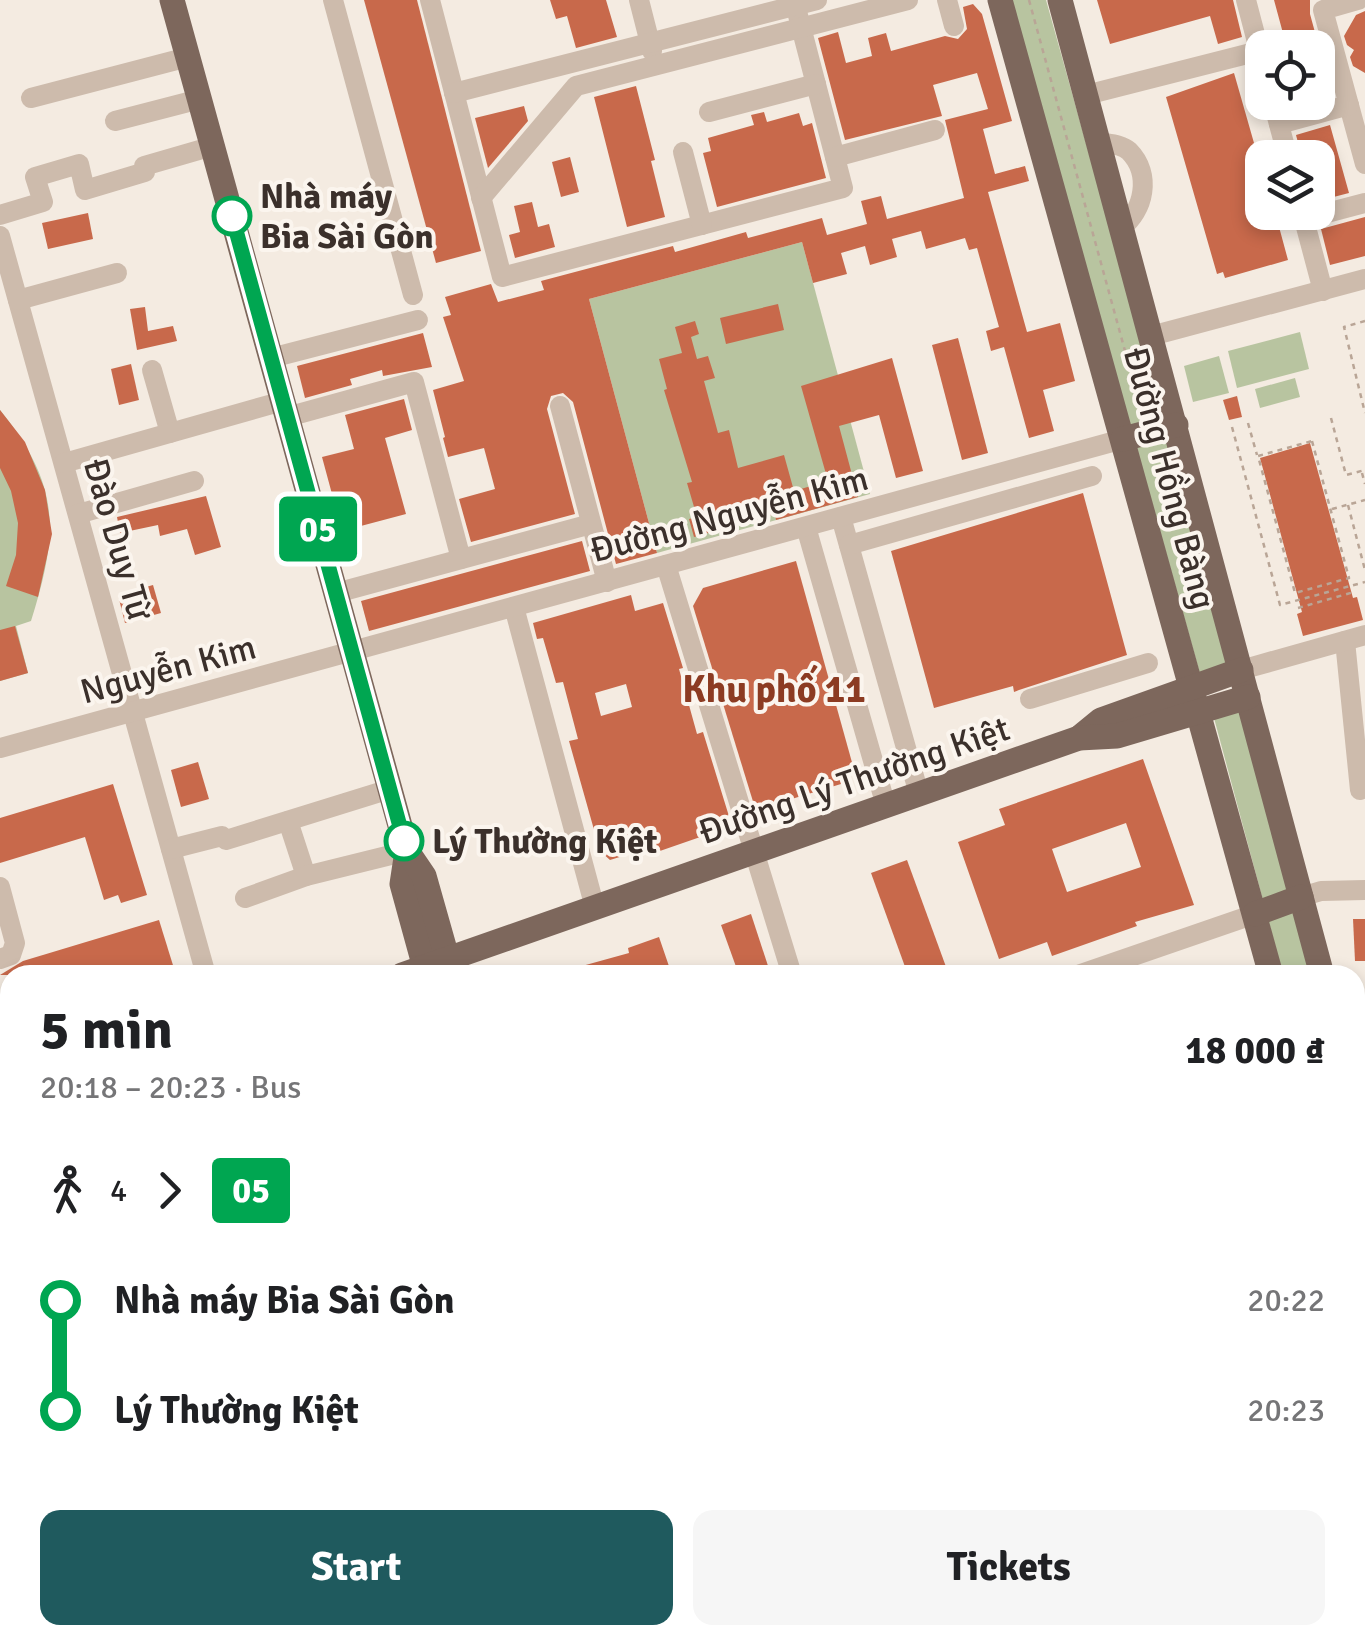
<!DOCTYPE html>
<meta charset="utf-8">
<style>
:root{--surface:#fff;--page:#f6f6f6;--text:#202124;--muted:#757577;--accent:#1f5a5e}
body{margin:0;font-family:Signika,sans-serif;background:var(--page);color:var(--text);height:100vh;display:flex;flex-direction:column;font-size:38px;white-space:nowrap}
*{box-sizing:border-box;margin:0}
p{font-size:32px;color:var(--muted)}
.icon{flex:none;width:55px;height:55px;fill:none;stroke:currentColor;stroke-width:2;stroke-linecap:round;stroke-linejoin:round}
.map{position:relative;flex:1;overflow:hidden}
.details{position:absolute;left:0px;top:965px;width:1365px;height:680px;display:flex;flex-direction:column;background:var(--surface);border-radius:30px 30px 0 0;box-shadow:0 5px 15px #0003}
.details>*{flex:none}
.badge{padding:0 20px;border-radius:8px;font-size:35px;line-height:65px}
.fabs{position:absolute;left:1245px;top:30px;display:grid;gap:20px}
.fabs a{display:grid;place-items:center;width:90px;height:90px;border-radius:20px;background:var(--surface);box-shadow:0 5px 15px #0003;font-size:50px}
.map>.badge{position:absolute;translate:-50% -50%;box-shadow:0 0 0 5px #fff}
.legs{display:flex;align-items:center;gap:15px;height:110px;padding:0 40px;font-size:32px}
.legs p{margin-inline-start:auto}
.summary{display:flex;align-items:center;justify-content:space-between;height:170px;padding:0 40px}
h1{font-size:55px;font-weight:800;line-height:75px}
.button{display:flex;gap:20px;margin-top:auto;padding:20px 40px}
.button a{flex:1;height:115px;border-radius:20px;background:var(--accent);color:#fff;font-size:40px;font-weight:800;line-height:115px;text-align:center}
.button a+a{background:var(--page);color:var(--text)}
ul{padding:0 40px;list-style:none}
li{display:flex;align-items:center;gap:35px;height:110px;font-size:38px}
li i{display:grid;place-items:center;width:15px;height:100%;margin:0 12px;background:currentColor}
li i::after{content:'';width:25px;height:25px;margin:-12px;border:8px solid;border-radius:50%;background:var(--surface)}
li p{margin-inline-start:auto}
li:first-child i{background:linear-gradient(#0000 50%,currentColor 0)}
li:last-child i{background:linear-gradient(currentColor 50%,#0000 0)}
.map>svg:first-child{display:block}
.green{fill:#b8c4a0}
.building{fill:#c8694b;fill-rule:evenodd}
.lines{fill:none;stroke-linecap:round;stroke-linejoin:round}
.path{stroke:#b9a596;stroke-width:2.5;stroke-dasharray:5 5;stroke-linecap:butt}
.minor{stroke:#cdbbac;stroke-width:20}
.major{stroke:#7d675c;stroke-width:25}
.line-1-casing{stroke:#fff;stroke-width:22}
.line-1{stroke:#00a651;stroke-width:15}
.stop-1-dot{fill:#fff;stroke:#00a651;stroke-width:5}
.labels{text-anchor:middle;stroke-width:8;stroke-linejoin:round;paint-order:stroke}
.stop-label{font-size:35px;font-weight:bold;fill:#3b302b;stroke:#fbf5ee;text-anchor:start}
.street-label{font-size:35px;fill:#3b302b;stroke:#fbf5ee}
.neighbourhood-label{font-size:38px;font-weight:bold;fill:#8c3b22;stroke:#fbf5ee}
</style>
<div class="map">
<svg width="1365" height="1645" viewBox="0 0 1365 1645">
<rect width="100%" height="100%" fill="#f4ebe1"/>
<g class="green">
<path d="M1011,0h35l186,665 -32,9z"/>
<path d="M802,242l68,252 -213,59 -68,-254z"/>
<path d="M1300,332l9,37 -72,19 -9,-37z"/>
<path d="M1219,356l10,37 -36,9 -9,-36z"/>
<path d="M1295,378l5,19 -40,11 -5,-19z"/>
<path d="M0,410c61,76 59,122 31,211l-15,5 12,47 -28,8z"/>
<path d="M1240,711l71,264h-28l-69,-257z"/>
<path d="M1355,1136l10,36v105l-10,-37z"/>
</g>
<g class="building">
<path d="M364,0h53l64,251 -45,12z"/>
<path d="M550,0h56l11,37 -41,11 -9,-32 -11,3z"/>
<path d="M1097,0h136l9,37 -24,7 -8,-28 -100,28z"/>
<path d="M1274,0h36v14l22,81 -14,4v-51h-31z"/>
<path d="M973,4l9,10 30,107 -29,8 12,45 30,-8 4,15 -41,11 39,140 33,-9 15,58 -32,9 11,41 -25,7 -25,-91 -13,4 -5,-20 13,-4 -22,-79 -8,2 -4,-12 -39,11 -5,-18 -29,8 5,18 -27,8 -5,-19 -24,7 6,21 -34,9 -11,-41 -213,57 68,254 -41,11 -43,-162 -10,-9 -12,3 -4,13 28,105 -104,28 -12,-43 36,-10 -11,-41 -36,9 -5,-19 2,-1 -12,-47 31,-9 -21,-64 8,-2 -6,-18 46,-13 7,18 46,-12 -3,-9 132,-35 2,6 71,-20 2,6 74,-20 5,17 40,-11 -6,-23 20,-5 6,23 77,-21 -19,-78 43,-11 -11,-36 -44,12 9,31 -97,24 -27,-102 20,-6 8,31 26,-7 -4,-18 18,-5 5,18 54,-15 13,3 9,-10 -4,-22z"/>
<path d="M1365,11v62l-12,-7 -3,-9 4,-7 -7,-5 -3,-9 12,-21z"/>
<path d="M1234,73l28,98v41h13l13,48 -63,18 -2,-6 -6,2 -51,-177z"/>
<path d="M636,86l19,74 -4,1 14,56 -38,10 -33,-130z"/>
<path d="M524,106l4,15 -40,47 -13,-50z"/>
<path d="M764,112l3,10 32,-9 4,13 9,-3 14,55 -109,29 -14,-54 8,-2 -3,-13 46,-13 -3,-10z"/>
<path d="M1330,125l19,68 -31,8v-43h-16l-6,-23z"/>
<path d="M570,157l9,35 -18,5 -9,-35z"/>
<path d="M532,202l6,25 11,-3 6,23 -40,11 -6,-23 11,-3 -6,-26z"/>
<path d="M88,213l5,26 -45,10 -6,-26z"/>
<path d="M1365,217v39l-35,9 -9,-36z"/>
<path d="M778,304l6,26 -58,14 -6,-26z"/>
<path d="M145,307l3,24 25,-5 4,15 -40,9 -7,-41z"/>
<path d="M695,321l4,13 -8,3 6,22 11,-3 7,22 -11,3 14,52 11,-3 9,38 46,-13 10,36 34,-10 -27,-95 91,-28 31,113 -27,7 -17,-63 -40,11 19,71 -82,23 -1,-6 -81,23 -5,-18 8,-2 -10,-34 5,-1 -28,-92 3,-1 -8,-30 23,-6 -7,-26z"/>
<path d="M423,333l9,34 -49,9 -1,-6 -32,9 2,6 -47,13 -8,-32z"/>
<path d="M958,338l30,115 -26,7 -30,-115z"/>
<path d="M131,364l8,36 -20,5 -8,-36z"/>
<path d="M1237,396l5,21 -13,3 -6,-20z"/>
<path d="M404,399l8,31 -27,8 21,76 -64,17 -20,-74 32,-8 -9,-34z"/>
<path d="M0,410l25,32 20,48 7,44 -14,63 -32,-11 10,-31 2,-32 -7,-32 -11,-23z"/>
<path d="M1310,443l43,155 4,-1 6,23 -60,16 -6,-22 5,-2 -42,-154z"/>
<path d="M1083,493l44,162 -108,35 -5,2 -1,-6 -79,22 -43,-157z"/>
<path d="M206,496l15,51 -26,8 -8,-26 -27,7 -2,-11 -38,8 -3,-16z"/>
<path d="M582,541l8,30 -221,60 -8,-30z"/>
<path d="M796,561l57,205 -3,10 -9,8 -82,25 -4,-1 -62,-202 10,-18z"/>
<path d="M153,585l8,28 -36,10 -7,-28z"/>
<path d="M631,595l4,16 28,-8 20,65 -4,1 18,65 6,-2 29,94 -75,26 -2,-6 -45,14 -10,-9 -31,-110 9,-2 -15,-57 -7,1 -13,-45 -6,1 -4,-16zM626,684l6,23 -31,9 -6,-23z"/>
<path d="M15,626l13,47 -28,8v-51z"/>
<path d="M1143,759l51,146 -59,17 2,4 -85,30 -5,-14 -48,17 -41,-117 47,-17 -6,-16zM1126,823l15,44 -74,25 -15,-43z"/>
<path d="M198,762l11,37 -28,8 -10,-37z"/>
<path d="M113,784l34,111 -26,8 -3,-8 -14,5 -19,-63 -85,26v-45z"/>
<path d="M907,860l42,115h-41l-37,-102z"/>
<path d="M751,914l20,61h-32l-18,-50z"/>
<path d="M1353,919h12v42h-10z"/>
<path d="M159,920l17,55h-176l23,-14z"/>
<path d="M659,937l13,38h-108v-4l65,-18 -1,-5z"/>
</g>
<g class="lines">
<g class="path">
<path d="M1029,0l113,413"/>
<path d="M1365,321l-21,6 21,86"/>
<path d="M1331,418l15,57 19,-5"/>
<path d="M1248,423l9,32"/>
<path d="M1232,427l48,178 85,-23"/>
<path d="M1312,441l37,137 -54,15 -37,-137z"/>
<path d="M1362,473l3,11"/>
<path d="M1348,505l17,65"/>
<path d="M1332,509l33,-9"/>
<path d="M1298,608l56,-16"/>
</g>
<g class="minor">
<path d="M333,0l80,295"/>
<path d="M430,0l72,277 341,-89 -49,-188"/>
<path d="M639,0l13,51"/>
<path d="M947,0l7,26"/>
<path d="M1246,0l16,61"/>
<path d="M1358,0l-35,10 42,154"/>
<path d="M454,93l363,-93"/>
<path d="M1086,95l173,-44"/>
<path d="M31,98l157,-41"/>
<path d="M1273,102l15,56"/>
<path d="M709,112l107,-28"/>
<path d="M115,121l85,-22"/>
<path d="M1279,124l70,-19"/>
<path d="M1099,142c10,2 22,2 30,9 23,23 15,60 -8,77"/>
<path d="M683,152l19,73"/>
<path d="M835,157l100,-27"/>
<path d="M481,198l95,-112 332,-86"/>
<path d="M1302,212l21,79"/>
<path d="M0,215l43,-13 -8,-25 44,-13 6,26 60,-18 -1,-6 69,-20"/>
<path d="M1304,219l61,-16"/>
<path d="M0,236l206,739"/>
<path d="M18,300l99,-27"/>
<path d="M1151,336l214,-57"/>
<path d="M271,358l147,-38"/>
<path d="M152,370l18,63"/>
<path d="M560,406l47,176"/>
<path d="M287,417l127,-35 47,177"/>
<path d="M64,463l219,-62"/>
<path d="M78,514l116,-33"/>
<path d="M841,517l78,277"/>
<path d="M806,527l80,279"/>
<path d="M849,545l243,-69"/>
<path d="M666,565l126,410"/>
<path d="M336,593l255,-69"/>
<path d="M514,607l81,301"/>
<path d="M1345,641l15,149"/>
<path d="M1241,670l124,-35"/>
<path d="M1030,699l118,-36"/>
<path d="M0,748l1123,-309"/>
<path d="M288,821l18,55"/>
<path d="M171,849l51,-13 4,4 164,-51"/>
<path d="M0,887l15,56 -4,12 -11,4"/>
<path d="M1301,897l20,-6 44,-1"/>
<path d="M245,898l61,-22 101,-25"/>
<path d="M1078,975l177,-61"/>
<path d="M0,1172l10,34"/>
<path d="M0,1243l10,-3"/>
<path d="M0,1280l10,-2"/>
<path d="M0,1419l10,-4"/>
<path d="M0,1439l10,33"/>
<path d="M0,1595l10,-2"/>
<path d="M136,1635l3,10"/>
<path d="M679,1635l3,10"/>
<path d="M1154,1635l3,10"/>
<path d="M1327,1635l3,10"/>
<path d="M203,1645l16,-10"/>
<path d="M385,1645l3,-10"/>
<path d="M406,1645l3,-10"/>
<path d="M962,1645l3,-10"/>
</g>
<g class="major">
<path d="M172,0l235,851 -5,33 25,91"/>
<path d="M1000,0l271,975"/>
<path d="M1060,0l262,975"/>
<path d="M1123,439l53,-14"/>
<path d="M1079,738l22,-18 140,-50"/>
<path d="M407,851l17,25 28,99"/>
<path d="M1255,914l46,-17"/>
<path d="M402,975l677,-237 38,-2 131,-39"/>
<path d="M1355,1098l10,37"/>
<path d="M0,1119l10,-4"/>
<path d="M1355,1195l10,-1"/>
<path d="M1355,1277l10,36"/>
<path d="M616,1635l4,10"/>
<path d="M638,1635l1,10"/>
</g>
</g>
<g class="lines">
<defs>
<path id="line-1" d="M232,216l172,625"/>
</defs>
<use href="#line-1" class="line-1-casing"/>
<use href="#line-1" class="line-1"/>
</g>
<g class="stop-1-dot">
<circle cx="232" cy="216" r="18"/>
<circle cx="404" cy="841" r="18"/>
</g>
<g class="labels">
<g class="stop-label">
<text x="260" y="208">Nhà máy<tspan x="260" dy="40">Bia Sài Gòn</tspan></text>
<text x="432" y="853">Lý Thường Kiệt</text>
</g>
<g class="street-label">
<text transform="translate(1170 478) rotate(75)" y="12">Đường Hồng Bàng</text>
<text transform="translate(729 514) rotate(-15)" y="12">Đường Nguyễn Kim</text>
<text transform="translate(118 539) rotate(74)" y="12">Đào Duy Từ</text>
<text transform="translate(168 669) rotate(-15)" y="12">Nguyễn Kim</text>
<text transform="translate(854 780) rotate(-19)" y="12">Đường Lý Thường Kiệt</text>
</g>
<g class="neighbourhood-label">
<text x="774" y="702">Khu phố 11</text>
</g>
</g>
</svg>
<div class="fabs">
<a><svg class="icon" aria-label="locate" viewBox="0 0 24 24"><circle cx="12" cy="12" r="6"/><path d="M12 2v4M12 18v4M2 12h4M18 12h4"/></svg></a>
<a><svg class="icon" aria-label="layers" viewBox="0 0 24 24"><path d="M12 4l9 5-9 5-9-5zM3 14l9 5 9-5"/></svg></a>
</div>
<b class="badge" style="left:318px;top:529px;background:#00a651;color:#fff">05</b>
<section class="details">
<div class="summary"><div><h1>5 min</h1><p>20:18 – 20:23 · Bus</p></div><b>18 000 ₫</b></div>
<div class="legs"><svg class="icon" aria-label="walk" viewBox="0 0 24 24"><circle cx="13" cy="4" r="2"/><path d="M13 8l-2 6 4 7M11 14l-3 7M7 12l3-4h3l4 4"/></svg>4<svg class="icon" aria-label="forward" viewBox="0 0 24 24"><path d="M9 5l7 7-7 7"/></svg><b class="badge" style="background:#00a651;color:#fff">05</b></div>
<ul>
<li><i style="color:#00a651"></i><b>Nhà máy Bia Sài Gòn</b><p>20:22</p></li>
<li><i style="color:#00a651"></i><b>Lý Thường Kiệt</b><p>20:23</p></li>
</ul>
<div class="button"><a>Start</a><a>Tickets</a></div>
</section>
</div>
